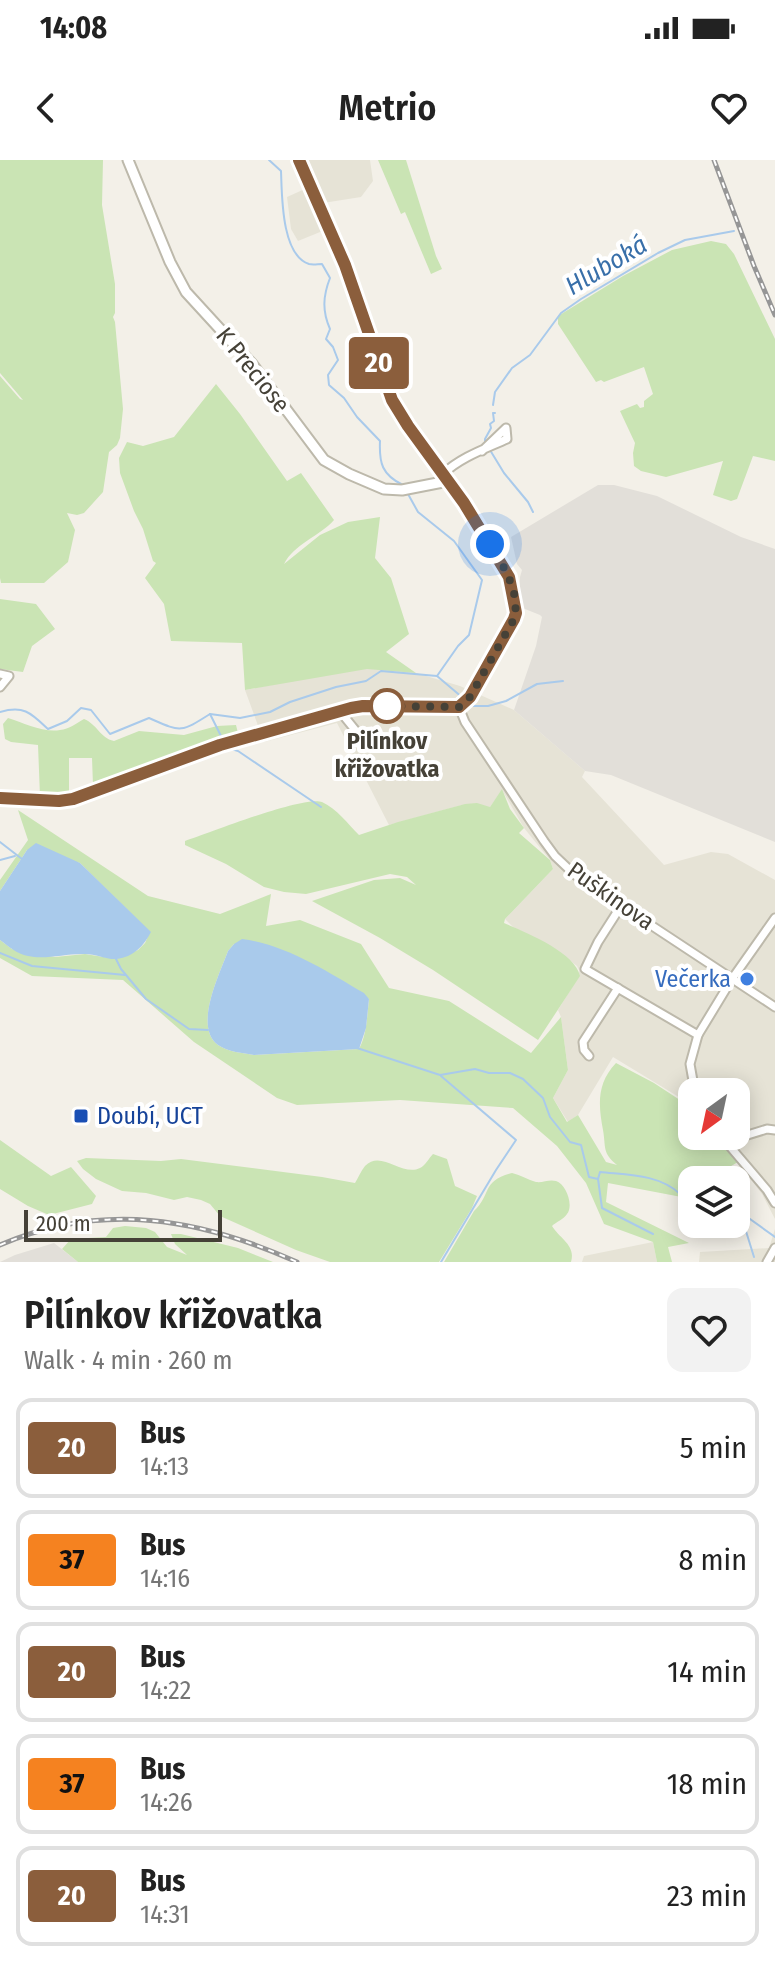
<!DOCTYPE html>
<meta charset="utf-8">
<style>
:root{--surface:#fff;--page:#f2f2f2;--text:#222;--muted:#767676;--line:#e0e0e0}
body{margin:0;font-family:"Fira Sans Condensed",sans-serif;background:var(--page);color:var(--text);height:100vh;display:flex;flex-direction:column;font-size:30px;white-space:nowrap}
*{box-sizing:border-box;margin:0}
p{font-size:26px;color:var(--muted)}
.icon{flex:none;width:44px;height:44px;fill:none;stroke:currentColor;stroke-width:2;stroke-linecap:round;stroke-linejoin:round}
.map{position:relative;height:1102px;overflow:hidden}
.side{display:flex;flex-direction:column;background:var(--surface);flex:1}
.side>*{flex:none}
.badge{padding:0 16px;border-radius:6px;font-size:28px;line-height:52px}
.needle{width:52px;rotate:213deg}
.fabs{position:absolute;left:678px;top:918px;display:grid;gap:16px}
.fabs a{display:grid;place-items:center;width:72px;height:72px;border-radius:16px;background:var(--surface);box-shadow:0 4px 20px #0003;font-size:40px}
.scale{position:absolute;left:24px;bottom:20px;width:198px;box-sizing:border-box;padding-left:8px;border:4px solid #454137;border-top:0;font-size:22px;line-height:28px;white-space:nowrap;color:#454137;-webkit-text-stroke:6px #fff;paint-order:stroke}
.you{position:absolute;width:40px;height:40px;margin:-20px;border:6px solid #fff;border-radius:50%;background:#1a73e8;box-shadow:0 0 0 12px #1a73e833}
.map>.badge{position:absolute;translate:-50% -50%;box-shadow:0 0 0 4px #fff}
.round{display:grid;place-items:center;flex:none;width:84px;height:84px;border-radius:16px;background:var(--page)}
.overview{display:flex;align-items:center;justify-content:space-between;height:136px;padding:0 24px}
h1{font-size:38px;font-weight:600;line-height:60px}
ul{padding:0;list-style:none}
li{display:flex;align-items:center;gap:24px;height:100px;margin:0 16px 12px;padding:0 8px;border:4px solid var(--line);border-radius:16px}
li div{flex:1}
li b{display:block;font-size:30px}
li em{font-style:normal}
li .badge{min-width:88px;font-weight:700;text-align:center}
.status{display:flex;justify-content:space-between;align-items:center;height:56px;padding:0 40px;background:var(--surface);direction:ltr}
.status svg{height:22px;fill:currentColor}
header{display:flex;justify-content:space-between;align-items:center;height:104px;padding:0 24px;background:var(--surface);font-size:36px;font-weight:600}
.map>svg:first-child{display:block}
.residential{fill:#e6e3d6}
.industrial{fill:#e2dfd9}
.green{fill:#cae4b4;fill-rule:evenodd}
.water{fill:#a9caeb}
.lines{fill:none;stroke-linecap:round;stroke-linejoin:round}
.stream{stroke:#a9caeb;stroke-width:2}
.minor-casing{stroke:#bdb9ab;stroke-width:11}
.tertiary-casing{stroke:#bdb9ab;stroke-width:13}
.minor{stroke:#fff;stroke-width:7}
.tertiary{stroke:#fff;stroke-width:9}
.rail-casing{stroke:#969696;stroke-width:5}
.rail{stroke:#fff;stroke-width:2;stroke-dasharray:6;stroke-linecap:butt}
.line-casing{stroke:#fff;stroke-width:18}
.line{stroke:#8b5e3c;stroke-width:12}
.walk{stroke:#454137;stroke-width:8;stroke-dasharray:0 14.4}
.stop-dot{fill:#fff;stroke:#8b5e3c;stroke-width:4}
.shop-dot{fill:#3f7fe0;stroke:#fff;stroke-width:3}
.transit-dot{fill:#1a4fb4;stroke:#fff;stroke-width:3}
.labels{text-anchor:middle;stroke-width:8;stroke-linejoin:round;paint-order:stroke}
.street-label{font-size:24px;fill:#454137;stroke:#fff}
.stop-label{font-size:24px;font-weight:bold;fill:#454137;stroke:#fff}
.shop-label{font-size:24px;fill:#366cbe;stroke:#fff;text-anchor:end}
.transit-label{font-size:24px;fill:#164399;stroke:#fff;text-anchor:start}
.water-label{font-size:26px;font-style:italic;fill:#386fa9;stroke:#fff}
</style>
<div class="status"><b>14:08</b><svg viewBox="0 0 49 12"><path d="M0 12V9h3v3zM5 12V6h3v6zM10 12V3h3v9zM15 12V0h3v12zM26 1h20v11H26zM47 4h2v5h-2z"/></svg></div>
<header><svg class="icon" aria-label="back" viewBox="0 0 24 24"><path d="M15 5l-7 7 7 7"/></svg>Metrio<svg class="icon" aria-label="heart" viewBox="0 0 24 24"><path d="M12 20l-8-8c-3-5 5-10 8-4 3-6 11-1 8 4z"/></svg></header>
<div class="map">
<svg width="775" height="1102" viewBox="0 0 775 1102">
<rect width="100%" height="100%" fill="#f3f0e8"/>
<g class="residential">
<path d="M304,0h66l3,21 -12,16 -38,6z"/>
<path d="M307,28l18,42 -27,11 -7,-12 -4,-32z"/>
<path d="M366,507l50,6 44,13 54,24 71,61 -3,6 82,88 47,-13 17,2 47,26v339l-13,-25 -45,-58h19v-44h-44v13l-79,-48 -35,58 -10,7 -15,-24 15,-28 -7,-53 -3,-7 21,-34v-6l-2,-4 -22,-17 -42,-22 -8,-8 48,-50 -3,-9 -26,-32 -22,-38 -12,17 -28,-2 -73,20 -52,-102 -73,19 -19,-52z"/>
<path d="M775,1069v33h-76l1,-10 69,-4z"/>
<path d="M653,1082l4,20h-75l2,-6z"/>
</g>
<g class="industrial">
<path d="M598,325h16l43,11 84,41 34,12v293l-164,-67 -26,-4 -71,-61 22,-64 6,-29 -2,-2 -20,-8v-30l2,-7 -5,-6 -6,-27z"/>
<path d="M54,1083l24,19h-78l15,-7z"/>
</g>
<g class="green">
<path d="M0,0h103l-1,45 13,79v29l-2,4 2,5 8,87 -3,29 -3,7 -8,7 -6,40 -19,21 -7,2 -10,-2 8,17 -7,32 -24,21h-43l-1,-5v-202l20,23 3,1 -23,-27z"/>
<path d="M378,0h28l30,96 6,13 -11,5 -26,-62 -4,2z"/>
<path d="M711,81l15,3 8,10 41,85v122l-22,-5 -16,43 -6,2 -18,-6 10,-34 -57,16 -25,-6 -7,-5 -1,-13 2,-10 -15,-32 17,-7 3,4 4,-1v-6l9,-7 -9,-27 -40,15 -3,-2 -5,2 -38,-58v-8l65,-40 49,-26z"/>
<path d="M216,224l24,30 47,67 14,-8 33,47c-14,16 -40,24 -50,44l36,-29 28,-13 32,-5 -5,41 16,20 18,56 -23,18 30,21 -49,-4 -122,21 -3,-47 -71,-2 -7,-37 -19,-26 11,-15 -3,-2 -10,-32 -9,-18 -14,-38 -1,-15 8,-16 16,4 31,-9z"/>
<path d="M0,439l36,5 19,25 -23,17 -9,26 -23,-3z"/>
<path d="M8,558c16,5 36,15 52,12 9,-1 17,-7 24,-11 13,5 16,19 30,22l25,-10 45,4 33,-9 19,-1 2,8 -136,51 -9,1 -1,-27h-23v36l-29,2 -2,-51 -27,-3 -6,-3 -2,-15z"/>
<path d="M502,629l8,20 14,19 -5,5 31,27 3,9 -48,50 -1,4c21,9 71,29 76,53l-42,64 -105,-70 -53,-32 -68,-37 62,-21 26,-2 16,7 -9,-8 -17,-3 -84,20 -22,-2 -20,-5 -38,-23 -41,-19v-4c24,-8 119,-46 137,-39 15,7 26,22 37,33l39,-13 67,-18 12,-1 13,4z"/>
<path d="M18,650l130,86 72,18 51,-20 -5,32 34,-6 61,24 28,44 60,13 82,52 30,-36 7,53 -15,28 14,24 11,-7 28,47 11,3c-15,-12 -11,-18 -14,-35 -5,-26 -6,-47 13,-67l38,20 38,25v28h23l23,26 -31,18 -22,1 7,2v16l-84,-16 -2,19 83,41 -21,4 4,15h-15l-4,-20 -49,-18 -18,-41 -29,-37 -44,-38 -113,-8 -103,5 -20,-7 -83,-56 -71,-62 -91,-4 -32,-18v-18l12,9 43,8 30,-3 31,5 22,-9 7,-7 5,-11 -70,-69 -53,-13 -27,41v-11l28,-40zM234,784l135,55c-2,17 -2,35 -10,50l-105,6c-11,-2 -26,-3 -36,-10 -25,-18 2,-72 10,-94z"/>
<path d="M0,980l51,36 20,-9 25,29 -4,8 -43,11 -21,-9 -28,-17z"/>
<path d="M433,994l14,5 8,27 22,10 -5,12 -33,54h-109l-34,-12 -76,-34 -10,-12 -9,-4 -14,-3 -13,3 -28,-7 -24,-2 -26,-12 -13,-10 -6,-8 9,-3 75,3 20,-2 141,18 33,6c3,-5 6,-12 10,-17 16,-17 37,11 55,2 5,-2 9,-10 13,-14z"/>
<path d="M512,1013c9,2 16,7 24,9 7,1 13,-3 20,-1 10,3 18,24 11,33 -3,5 -11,8 -15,12 8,13 24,19 19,36h-127l30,-51c18,-17 7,-30 38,-38z"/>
<path d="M125,1066l21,2 9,4 12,15 20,8 -12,-11 -4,-10h10l57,14 35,14h-195l-16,-13 9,-10 35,-2 7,-9z"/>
</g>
<g class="water">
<path d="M36,683l44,20 71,69c-7,14 -18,25 -34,27 -10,1 -21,-5 -32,-5 -18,-1 -39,6 -57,2 -11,-2 -20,-10 -28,-16v-49l27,-41z"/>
<path d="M242,779c43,5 86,33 122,54l5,6 -3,29 -7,21 -105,6c-11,-2 -26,-3 -36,-10 -25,-18 2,-72 10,-94l6,-7z"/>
</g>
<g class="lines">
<g class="stream">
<path d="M269,0l12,11c1,23 0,84 28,93 4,1 9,0 13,0l8,14c-7,18 -8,33 0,51l-4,10 7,8 5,13 -10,15 1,10 15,13 13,19 23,24c-1,22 2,34 23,44"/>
<path d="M493,245l2,-13 17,-24 18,-13 31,-42 20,-14 77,-46 27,-13 49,-9"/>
<path d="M485,283v-4l6,-11 -1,-4 4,-3 -1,-8h2"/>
<path d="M490,290l14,23 24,29 5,10"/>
<path d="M437,516l26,22"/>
<path d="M473,546h15l18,-5 31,-17 26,-3"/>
<path d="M0,552c24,-7 31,1 48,17l19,-8 14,-13 10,2 19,24 39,-16c32,14 31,15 61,-4l30,4 30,-6 20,-10 46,-15 30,-6 15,-10 56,5 21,-30 11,-11 13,-55 -28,-39 -36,-29 -10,-18"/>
<path d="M210,554l12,24"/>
<path d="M228,588l10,3 83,56"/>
<path d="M0,682l22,17"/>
<path d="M0,700l15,-4"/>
<path d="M0,793l32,13 93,9"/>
<path d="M116,799l5,10 25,30 43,30 19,1"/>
<path d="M357,888l83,27 35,-6 14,4h21l13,6 20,19 7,19 20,25 11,3 8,32 9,2 2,-7c27,3 59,2 80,22l12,-3"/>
<path d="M441,916l75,64 -20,30 -55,92"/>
<path d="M598,1019l4,29 51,26"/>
<path d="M736,1049l39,28"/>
<path d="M740,1052l14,45"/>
</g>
<defs>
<g id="minor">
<path d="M443,314c18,-17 42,-25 64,-35l-1,-11 -24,23"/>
<path d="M0,514l9,2 -9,11"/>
<path d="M459,547l6,15 79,119 11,15 20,19 200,132"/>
<path d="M339,550l21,26"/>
<path d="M621,746l-23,36 -13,27 113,66"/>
<path d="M589,896l-5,-6 -1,-8 35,-54"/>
<path d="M695,932l-5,-28 8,-29 34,-56 43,-61"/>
<path d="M721,976l46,54 8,13"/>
<path d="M725,982l42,-13 8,1"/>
<path d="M767,1102l8,-14"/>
</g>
<g id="tertiary">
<path d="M128,0l42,102 16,30 66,72 72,96 25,14 35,15 18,1 46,-9"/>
<path d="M0,638l59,3 14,-2 147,-54 131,-37 12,-2 96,1 11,-10 44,-78 2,-6 -7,-36 -45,-74 -56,-77 -16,-26 -47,-135 -46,-105"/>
</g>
</defs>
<use href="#minor" class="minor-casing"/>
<use href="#tertiary" class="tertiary-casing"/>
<use href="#minor" class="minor"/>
<use href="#tertiary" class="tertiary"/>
<defs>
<g id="rail">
<path d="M714,0l40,106 21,49"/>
<path d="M0,1085c103,-44 199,-27 297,17"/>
</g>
</defs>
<use href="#rail" class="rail-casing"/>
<use href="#rail" class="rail"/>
</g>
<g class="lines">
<defs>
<path id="line" d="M0,638l59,3 14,-2 147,-54 131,-37 12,-2 96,1 11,-10 44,-78 2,-6 -7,-36 -45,-74 -56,-77 -16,-26 -47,-135 -46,-105"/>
</defs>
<use href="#line" class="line-casing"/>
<use href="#line" class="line"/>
<path class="walk" d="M387,546l72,1 11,-10 44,-78c7,-27 -11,-53 -24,-75"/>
</g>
<circle class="stop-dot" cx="387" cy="546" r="16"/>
<circle class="shop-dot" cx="747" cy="819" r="8"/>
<rect class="transit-dot" x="73" y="948" width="16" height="16" rx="4"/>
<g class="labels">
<g class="street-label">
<text transform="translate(253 210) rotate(51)" y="8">K Preciose</text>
<text transform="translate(611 736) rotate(35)" y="8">Puškinova</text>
</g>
<g class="stop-label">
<text x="387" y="589">Pilínkov<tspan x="387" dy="28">křižovatka</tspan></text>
</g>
<g class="shop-label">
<text x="731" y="827">Večerka</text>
</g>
<g class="transit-label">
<text x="97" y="964">Doubí, UCT</text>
</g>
<g class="water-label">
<text transform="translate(606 105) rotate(-31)" y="9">Hluboká</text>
</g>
</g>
</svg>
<div class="fabs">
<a><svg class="needle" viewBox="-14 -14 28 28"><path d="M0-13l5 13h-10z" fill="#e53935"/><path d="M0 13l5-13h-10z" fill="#767676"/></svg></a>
<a><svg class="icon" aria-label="layers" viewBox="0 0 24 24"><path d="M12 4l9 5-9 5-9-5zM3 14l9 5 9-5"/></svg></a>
</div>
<div class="scale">200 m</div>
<div class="you" style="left:490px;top:384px"></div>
<b class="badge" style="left:379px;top:203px;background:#8b5e3c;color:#fff">20</b>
</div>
<section class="side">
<div class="overview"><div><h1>Pilínkov křižovatka</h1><p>Walk · 4 min · 260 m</p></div><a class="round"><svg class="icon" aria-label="heart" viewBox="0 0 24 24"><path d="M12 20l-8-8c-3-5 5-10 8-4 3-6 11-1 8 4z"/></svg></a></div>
<ul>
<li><span class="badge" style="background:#8b5e3c;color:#fff">20</span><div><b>Bus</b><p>14:13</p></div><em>5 min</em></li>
<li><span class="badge" style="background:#f58220;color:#111">37</span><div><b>Bus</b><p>14:16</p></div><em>8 min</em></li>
<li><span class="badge" style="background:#8b5e3c;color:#fff">20</span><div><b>Bus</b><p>14:22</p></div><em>14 min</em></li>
<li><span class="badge" style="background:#f58220;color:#111">37</span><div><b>Bus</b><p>14:26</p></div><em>18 min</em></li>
<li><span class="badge" style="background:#8b5e3c;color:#fff">20</span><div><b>Bus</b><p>14:31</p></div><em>23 min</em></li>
</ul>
</section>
